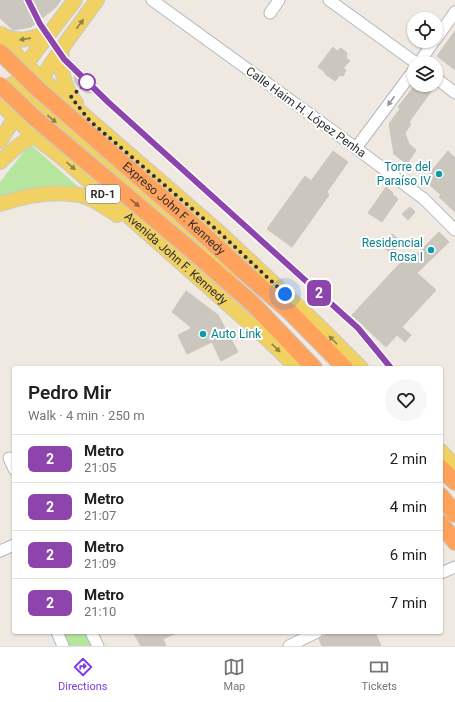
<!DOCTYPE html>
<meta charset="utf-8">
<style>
:root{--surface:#fff;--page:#f6f6f6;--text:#202124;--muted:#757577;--line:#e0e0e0;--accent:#7c3aed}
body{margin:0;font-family:Roboto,sans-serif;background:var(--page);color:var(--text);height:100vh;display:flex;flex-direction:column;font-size:15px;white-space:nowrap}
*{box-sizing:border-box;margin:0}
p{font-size:13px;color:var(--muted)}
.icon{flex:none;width:22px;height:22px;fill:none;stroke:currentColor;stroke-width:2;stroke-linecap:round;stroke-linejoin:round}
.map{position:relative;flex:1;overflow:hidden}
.details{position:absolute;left:12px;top:366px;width:431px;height:268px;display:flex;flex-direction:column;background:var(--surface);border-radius:4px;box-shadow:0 1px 3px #0004}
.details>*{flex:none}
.badge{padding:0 8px;border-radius:6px;font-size:14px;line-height:26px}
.tools{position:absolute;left:407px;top:12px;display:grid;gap:8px}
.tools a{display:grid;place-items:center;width:36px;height:36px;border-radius:50%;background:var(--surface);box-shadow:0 1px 3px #0004;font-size:20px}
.you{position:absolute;width:20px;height:20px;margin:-10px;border:3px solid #fff;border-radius:50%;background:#1a73e8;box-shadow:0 0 0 6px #1a73e833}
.map>.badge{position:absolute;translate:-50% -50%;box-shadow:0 0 0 2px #fff}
.round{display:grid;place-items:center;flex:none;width:42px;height:42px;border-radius:21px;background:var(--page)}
.head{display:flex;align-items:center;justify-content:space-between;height:68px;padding:0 16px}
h1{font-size:19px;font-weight:600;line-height:30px}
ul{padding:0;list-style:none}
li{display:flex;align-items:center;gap:12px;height:48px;padding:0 16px;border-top:1px solid var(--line)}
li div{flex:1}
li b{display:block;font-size:15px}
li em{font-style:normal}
li .badge{min-width:44px;font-weight:700;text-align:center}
.tab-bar{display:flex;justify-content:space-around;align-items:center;height:56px;border-top:1px solid var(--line);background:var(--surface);font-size:11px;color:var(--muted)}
.tab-bar a{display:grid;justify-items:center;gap:2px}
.tab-bar .current{color:var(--accent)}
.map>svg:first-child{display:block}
.green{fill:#b6e59e}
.building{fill:#cbc7bf;stroke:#cbc5ba}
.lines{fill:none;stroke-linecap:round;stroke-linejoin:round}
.minor-casing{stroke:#b4b7c1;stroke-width:13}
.major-casing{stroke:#c9c9c9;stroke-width:16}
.highway-casing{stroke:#c9c9c9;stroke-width:18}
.minor{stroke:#fff;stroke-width:11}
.major{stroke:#f2d163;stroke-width:14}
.highway{stroke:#ffa35c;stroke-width:16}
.highway-bridge-casing{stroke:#c9c9c9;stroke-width:18;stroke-linecap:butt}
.highway-bridge{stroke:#ffa35c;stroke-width:16}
.oneway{fill:#908048}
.oneway2{fill:#969696}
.oneway3{fill:#8c6343}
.line-casing{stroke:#fff;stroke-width:9}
.line{stroke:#8e44ad;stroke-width:6}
.walk{stroke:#2e2e2e;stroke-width:4;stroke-dasharray:0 7.2}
.stop-dot{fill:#fff;stroke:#8e44ad;stroke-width:2}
.culture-dot{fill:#0f9aa8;stroke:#fff;stroke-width:1.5}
.labels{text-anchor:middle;stroke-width:4;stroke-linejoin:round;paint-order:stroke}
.shield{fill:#fff;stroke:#6d6d6d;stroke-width:1}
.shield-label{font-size:11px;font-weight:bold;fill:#2e2e2e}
.street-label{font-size:12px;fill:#2e2e2e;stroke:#fff}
.culture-label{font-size:12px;fill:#0d838f;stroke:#fff;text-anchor:end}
</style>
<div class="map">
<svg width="455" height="646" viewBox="0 0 455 646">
<rect width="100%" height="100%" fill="#efe9e1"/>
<g class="green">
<path d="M30,144l54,48 -84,7v-17z"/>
<path d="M60,632h27l7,14h-27z"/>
</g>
<g class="building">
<path d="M0,0h61l-5,7 -25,20 -18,3 -13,-12z"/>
<path d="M455,31v39l-18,-14z"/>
<path d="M333,47l4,4 4,-3 6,5 -1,5 4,3 -7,7 3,2 -3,6 -3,-1 -5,6 -10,-7v-2l-7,-5z"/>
<path d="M82,72l8,3 6,8 1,5 -4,5h-6l-7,-4 -5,-6 -1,-7 3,-3z"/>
<path d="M415,85h19l1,1 -26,36 2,2 -6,9 4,11 7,6 -9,14 -13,-10 -5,-30 11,-15 -2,-2z"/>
<path d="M333,151l15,11 -21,30 2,3 -37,52 -25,-18 38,-53 6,5z"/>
<path d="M448,151l7,7v54l-16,-15 2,-2 -17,-15z"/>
<path d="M386,187l7,6 -1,1 6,5 -16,23 -14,-9z"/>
<path d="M410,207l5,5 -7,8 -6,-6z"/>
<path d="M439,232l10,10 -32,31 19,17 -34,37 9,8 -6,7 -8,-7 -11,12 -34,-32 51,-55 4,4z"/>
<path d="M392,234l10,8 -10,12 -10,-8z"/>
<path d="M186,291l32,24 20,37 -17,9 -9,-19 -25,12 -9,-19 14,-7 -20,-16z"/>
<path d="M133,632h45l-15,7 3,7h-25z"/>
<path d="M330,632h45l6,14h-59l-3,-7z"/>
</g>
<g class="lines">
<defs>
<g id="minor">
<path d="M152,0l181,131 91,68 31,31"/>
<path d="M329,0l87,63"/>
<path d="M270,13l9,-13"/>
<path d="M436,39l19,-27"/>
<path d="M419,63l15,-22"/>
<path d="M436,78l19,15"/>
<path d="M356,148l58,-78"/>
<path d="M9,458l5,11"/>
<path d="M0,551l14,-6"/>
<path d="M441,573l14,-6"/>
<path d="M57,632l6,14"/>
<path d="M91,632l7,14"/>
<path d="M289,646l28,-14"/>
</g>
<g id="major">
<path d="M0,34c20,10 30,5 50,-2"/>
<path d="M0,36l25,28 193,167 98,92 45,45"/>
<path d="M62,48c-2,20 1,39 14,55"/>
<path d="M20,72l55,-72"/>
<path d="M12,84l194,165 24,28"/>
<path d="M37,85l25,-37 35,-48"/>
<path id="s1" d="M0,103l34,33 32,25 199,176 32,31"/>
<path d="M0,141l19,-30"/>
<path d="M0,162c12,-11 26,-26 43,-27"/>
<path d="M0,204c24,-8 53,-14 79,-9 14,2 26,13 38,20"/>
<path d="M441,451l14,16"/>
</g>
<g id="highway">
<path d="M197,255l57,50 60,63"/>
<path d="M252,279l38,33 55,56"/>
<path d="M441,468l14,14"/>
<path d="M441,496l14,18"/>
<path d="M441,523l14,19"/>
</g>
</defs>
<use href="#minor" class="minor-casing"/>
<use href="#major" class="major-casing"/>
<use href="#highway" class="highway-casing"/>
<use href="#minor" class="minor"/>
<use href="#major" class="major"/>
<use href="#highway" class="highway"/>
<defs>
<g id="highway-bridge">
<path id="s2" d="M0,52l39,38 140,122 73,67"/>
<path d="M0,85l37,35 160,135"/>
</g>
</defs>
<use href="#highway-bridge" class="highway-bridge-casing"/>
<use href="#highway-bridge" class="highway-bridge"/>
</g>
<defs><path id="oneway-solid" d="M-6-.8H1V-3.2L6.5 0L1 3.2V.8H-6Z"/></defs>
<g class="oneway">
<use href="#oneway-solid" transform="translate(80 24) rotate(-53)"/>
<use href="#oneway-solid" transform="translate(25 39) rotate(172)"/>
<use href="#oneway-solid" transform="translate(52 119) rotate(40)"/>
<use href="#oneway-solid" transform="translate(71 166) rotate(41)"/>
<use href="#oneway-solid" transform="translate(333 340) rotate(-135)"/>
<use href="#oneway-solid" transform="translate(276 348) rotate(44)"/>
</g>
<use class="oneway2" href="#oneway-solid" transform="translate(391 101) rotate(127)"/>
<use class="oneway3" href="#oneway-solid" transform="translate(135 203) rotate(40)"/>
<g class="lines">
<defs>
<path id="line" d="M28,0l12,24 24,35 44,43 250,226 33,40"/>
</defs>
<use href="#line" class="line-casing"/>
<use href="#line" class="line"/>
<path class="walk" d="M87,82l-16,15 19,24 128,110 67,63"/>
</g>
<circle class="stop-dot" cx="87" cy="82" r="8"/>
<g class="culture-dot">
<circle cx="439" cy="174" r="4"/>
<circle cx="431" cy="250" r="4"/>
<circle cx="203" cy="334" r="4"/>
</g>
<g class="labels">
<rect class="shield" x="86" y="185" width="34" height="18" rx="3"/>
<g class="shield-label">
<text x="103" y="198">RD-1</text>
</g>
<g class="street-label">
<text transform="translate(306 112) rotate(36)" y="4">Calle Haim H. López Penha</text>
<text dy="4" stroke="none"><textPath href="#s2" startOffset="234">Expreso John F. Kennedy</textPath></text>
<text dy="4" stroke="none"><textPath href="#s1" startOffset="235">Avenida John F. Kennedy</textPath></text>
</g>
<g class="culture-label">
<text x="431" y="171">Torre del<tspan x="431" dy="14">Paraíso IV</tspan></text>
<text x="423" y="247">Residencial<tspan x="423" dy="14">Rosa I</tspan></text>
<text x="211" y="338" text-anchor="start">Auto Link</text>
</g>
</g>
</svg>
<div class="tools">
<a><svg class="icon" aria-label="locate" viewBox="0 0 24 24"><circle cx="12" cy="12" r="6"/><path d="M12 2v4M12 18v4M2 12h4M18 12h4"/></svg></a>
<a><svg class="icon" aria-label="layers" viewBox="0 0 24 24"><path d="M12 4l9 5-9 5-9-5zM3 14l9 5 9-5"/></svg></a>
</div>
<div class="you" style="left:285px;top:294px"></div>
<b class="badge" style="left:319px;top:293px;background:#8e44ad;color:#fff">2</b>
<section class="details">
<div class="head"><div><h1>Pedro Mir</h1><p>Walk · 4 min · 250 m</p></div><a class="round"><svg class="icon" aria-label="heart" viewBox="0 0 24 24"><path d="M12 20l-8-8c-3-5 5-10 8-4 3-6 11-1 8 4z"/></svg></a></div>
<ul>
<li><span class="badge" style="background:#8e44ad;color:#fff">2</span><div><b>Metro</b><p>21:05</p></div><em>2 min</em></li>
<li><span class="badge" style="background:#8e44ad;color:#fff">2</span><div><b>Metro</b><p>21:07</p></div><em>4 min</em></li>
<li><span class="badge" style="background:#8e44ad;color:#fff">2</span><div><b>Metro</b><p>21:09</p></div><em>6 min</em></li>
<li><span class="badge" style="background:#8e44ad;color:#fff">2</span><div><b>Metro</b><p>21:10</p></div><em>7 min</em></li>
</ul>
</section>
</div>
<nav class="tab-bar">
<a class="current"><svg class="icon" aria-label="directions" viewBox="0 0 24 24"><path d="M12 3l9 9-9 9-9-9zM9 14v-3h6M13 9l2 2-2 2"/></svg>Directions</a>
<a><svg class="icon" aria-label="map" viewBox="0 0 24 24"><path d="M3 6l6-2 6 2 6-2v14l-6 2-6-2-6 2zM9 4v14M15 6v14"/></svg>Map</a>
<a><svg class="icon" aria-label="tickets" viewBox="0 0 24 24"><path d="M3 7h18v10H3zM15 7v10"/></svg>Tickets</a>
</nav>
